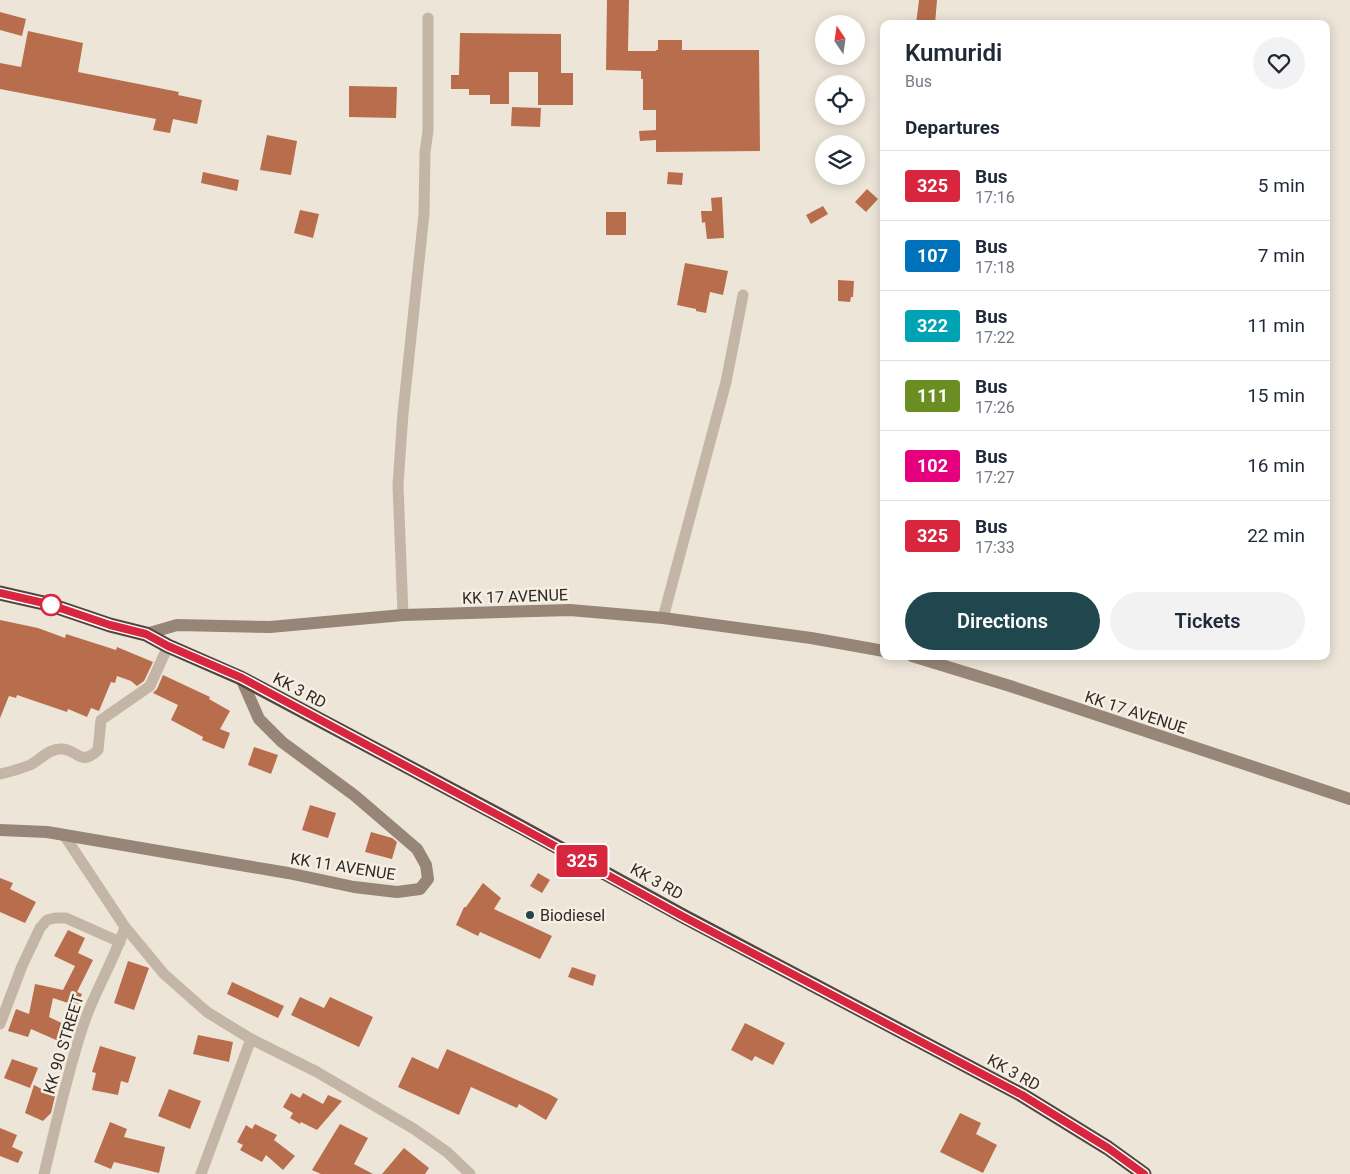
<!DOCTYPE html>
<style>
:root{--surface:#fff;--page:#f2f2f3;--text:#1f2937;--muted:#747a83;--line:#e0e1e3;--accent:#20474d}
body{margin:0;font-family:Roboto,sans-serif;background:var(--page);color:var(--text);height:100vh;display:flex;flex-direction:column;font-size:19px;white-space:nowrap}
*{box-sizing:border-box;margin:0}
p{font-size:16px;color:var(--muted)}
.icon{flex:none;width:28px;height:28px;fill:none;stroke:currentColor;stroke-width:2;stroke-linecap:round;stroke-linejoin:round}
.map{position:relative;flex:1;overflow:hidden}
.panel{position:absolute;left:880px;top:20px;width:450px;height:640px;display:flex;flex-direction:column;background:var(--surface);border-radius:10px;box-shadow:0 2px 12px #0003}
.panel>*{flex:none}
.badge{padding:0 10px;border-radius:4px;font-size:18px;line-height:32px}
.needle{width:32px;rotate:347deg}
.controls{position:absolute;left:815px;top:15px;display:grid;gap:10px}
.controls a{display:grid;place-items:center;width:50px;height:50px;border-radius:50%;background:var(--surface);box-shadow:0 2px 12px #0003;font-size:25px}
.map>.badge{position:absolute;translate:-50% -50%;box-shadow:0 0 0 2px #fff}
h2{padding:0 25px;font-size:19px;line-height:45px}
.round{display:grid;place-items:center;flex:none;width:52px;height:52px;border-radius:26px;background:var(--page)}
.headline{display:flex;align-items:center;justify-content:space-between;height:85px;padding:0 25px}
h1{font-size:24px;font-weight:600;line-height:38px}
.button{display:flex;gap:10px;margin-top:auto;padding:10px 25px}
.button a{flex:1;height:58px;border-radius:30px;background:var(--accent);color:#fff;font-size:20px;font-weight:600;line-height:58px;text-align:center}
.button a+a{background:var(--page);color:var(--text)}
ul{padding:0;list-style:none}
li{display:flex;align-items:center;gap:15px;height:70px;padding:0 25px;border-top:1px solid var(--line)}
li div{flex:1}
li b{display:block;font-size:19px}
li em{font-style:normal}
li .badge{min-width:55px;font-weight:700;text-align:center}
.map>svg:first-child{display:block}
.building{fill:#b86e4c}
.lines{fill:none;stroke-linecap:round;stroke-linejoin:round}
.street{stroke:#c4b6a6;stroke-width:11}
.secondary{stroke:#978578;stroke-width:12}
.highway{stroke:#51453e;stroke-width:15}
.line-casing{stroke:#fff;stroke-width:11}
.line{stroke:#d7263d;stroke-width:8}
.stop-dot{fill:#fff;stroke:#d7263d;stroke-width:2.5}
.poi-dot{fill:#20474d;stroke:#f6efe4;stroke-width:2}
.labels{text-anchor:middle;stroke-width:5;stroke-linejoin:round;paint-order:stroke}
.street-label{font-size:16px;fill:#312a26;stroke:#f6efe4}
.poi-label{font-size:16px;fill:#312a26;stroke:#f6efe4;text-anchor:start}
</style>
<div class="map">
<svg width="1350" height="1174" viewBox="0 0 1350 1174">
<rect width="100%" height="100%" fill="#ede5d8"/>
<g class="building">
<path d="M607,0h22l-1,51h28v-1h2v-10h24v10h77l1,101 -104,1v-12l-16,1 -1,-10 17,-1v-20h-13v-31h-2v-8l-35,-1z"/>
<path d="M919,0h18l-2,24h-19z"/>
<path d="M0,12l26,7 -4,17 -22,-6z"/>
<path d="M28,31l55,12 -5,29 101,20 -1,3 24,5 -5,24 -24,-5 -3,14 -17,-3 3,-11 -156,-30v-26l21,4z"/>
<path d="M460,33l101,1v39h12v32h-35v-33h-29v32h-19v-9h-21v-6h-18v-14h8z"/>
<path d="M349,86l48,1 -1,31 -47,-1z"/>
<path d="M512,107l29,1 -1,19 -29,-1z"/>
<path d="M267,135l30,6 -6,34 -31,-5z"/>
<path d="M203,172l36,8 -2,11 -36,-8z"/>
<path d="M668,172l15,1 -1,12 -15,-1z"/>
<path d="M867,189l11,10 -12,13 -11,-10z"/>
<path d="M722,197l2,41 -17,1 -2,-17 -3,1 -1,-12h11l-1,-13z"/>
<path d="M823,206l5,8 -17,10 -5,-9z"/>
<path d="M300,210l19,4 -6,24 -19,-5z"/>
<rect x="606" y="212" width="20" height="23"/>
<path d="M685,263l43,8 -5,24 -13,-3 -4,21 -10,-2v-2l-19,-4z"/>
<path d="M838,280l16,1 -1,16h-2l-1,5 -12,-1z"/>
<path d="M0,620l38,8 27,10 1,-4 50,16 1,-3 36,15 -9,19 -7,5 -6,-5 -14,-5 -2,7 -4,-1 -12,29 -8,-3 -4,9 -19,-8 -1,3 -50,-17 -1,3 -7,-2 -9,22z"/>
<path d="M163,675l47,22 -1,2 21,12 -10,18 10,4 -6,16 -22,-9 1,-3 -32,-17 7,-15 -25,-12 4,-4z"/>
<path d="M254,747l24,8 -7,19 -23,-9z"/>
<path d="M310,805l26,8 -8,25 -26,-8z"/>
<path d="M371,832l21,6 5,4 -5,17 -27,-7z"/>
<path d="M538,873l12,7 -8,13 -12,-7z"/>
<path d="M0,878l13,5 -3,6 26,13 -11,21 -25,-11z"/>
<path d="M483,883l18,15 -7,11 58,27 -12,23 -60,-27 -2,4 -22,-11 8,-18h2z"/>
<path d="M68,930l17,8 -7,15 15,7 -16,32 5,2 -5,12 -24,-8 -4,19 21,10 -7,16 -32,-14 -3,8 -20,-6 8,-22 13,5 6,-30 28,6 12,-24 -21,-10z"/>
<path d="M128,961l21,7 -15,42 -20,-7z"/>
<path d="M572,967l24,8 -3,11 -25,-9z"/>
<path d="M232,982l52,24 -6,12 -51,-24z"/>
<path d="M300,997l24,11 6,-11 43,20 -14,30 -68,-32z"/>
<path d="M745,1023l40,20 -12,22 -18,-9 -3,5 -21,-11z"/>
<path d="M198,1035l35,7 -4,20 -36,-8z"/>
<path d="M100,1046l36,11 -8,26 -7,-2 -3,14 -26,-5 4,-17 -4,-1z"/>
<path d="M447,1049l102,45 9,5 -12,21 -27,-16 -2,4 -46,-21 -12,28 -61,-28 14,-30 26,12z"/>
<path d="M12,1059l26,9 -8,20 -26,-10z"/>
<path d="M34,1085l21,11 -4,17 -8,8 -18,-8z"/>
<path d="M169,1089l32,12 -11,28 -32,-13z"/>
<path d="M291,1093l9,5 3,-5 20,11 5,-9 14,6 -25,29 -16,-8 -1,2 -10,-6 3,-5 -10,-6z"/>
<path d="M960,1113l21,10 -5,11 21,11 -14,28 -43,-21z"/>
<path d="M110,1122l17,7 -3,8 41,10 -6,26 -45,-11 -3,7 -17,-7z"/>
<path d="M255,1124l22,11 -3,5 21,16 -12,14 -17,-15 -4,7 -22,-12 3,-5 -6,-3 9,-17 6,4z"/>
<path d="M340,1124l28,14 -14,26 19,10h-52l-9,-4z"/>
<path d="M0,1128l17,7 -5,12 11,5 -5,11 -18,-7z"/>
<path d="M404,1148l25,20 -4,6h-43z"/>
</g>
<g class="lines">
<g class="street">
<path d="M403,615l-5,-130 5,-72 21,-199 1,-62 3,-21v-113"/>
<path d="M663,618l63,-236 17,-87"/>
<path d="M0,774c10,-2 20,-5 30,-9 10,-5 18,-16 30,-16 18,-1 19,19 38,1l3,-30 49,-34 18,-40"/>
<path d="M64,835l61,92 39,47 43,38 44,27 66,33 97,57 33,23 23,22"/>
<path d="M0,1024l22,-58 18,-38 7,-8 8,-2h11l54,24"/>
<path d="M44,1174c12,-49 23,-100 39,-148 11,-34 31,-65 42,-99"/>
<path d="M201,1174l50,-135"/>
</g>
<g class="secondary">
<path d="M146,634l31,-9 93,2 133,-12 167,-5 93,8 148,20 73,13"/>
<path d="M912,656l98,30 340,113"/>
<path d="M0,830l47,2 241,41 66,14 43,5 23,-3 8,-10 -2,-14 -9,-16 -63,-54 -72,-53 -23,-23 -18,-41"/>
</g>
<path class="highway" d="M0,593l48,11 62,21 36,9 22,12 73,32 282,150 162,89 337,178 86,53 36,26"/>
</g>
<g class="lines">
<defs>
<path id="line" d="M0,593l48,11 62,21 36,9 22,12 74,32 280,150 162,89 338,178 86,53 36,26"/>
</defs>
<use href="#line" class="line-casing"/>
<use href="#line" class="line"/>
</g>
<circle class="stop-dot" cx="51" cy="605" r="10"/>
<circle class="poi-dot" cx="530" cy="915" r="5"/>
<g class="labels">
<g class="street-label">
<text transform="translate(515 596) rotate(-2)" y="6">KK 17 AVENUE</text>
<text transform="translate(300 690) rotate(28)" y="6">KK 3 RD</text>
<text transform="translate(1136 712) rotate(18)" y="6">KK 17 AVENUE</text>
<text transform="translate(343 866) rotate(9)" y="6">KK 11 AVENUE</text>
<text transform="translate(657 881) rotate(29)" y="6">KK 3 RD</text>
<text transform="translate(63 1044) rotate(-73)" y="6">KK 90 STREET</text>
<text transform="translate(1014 1072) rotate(29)" y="6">KK 3 RD</text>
</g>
<g class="poi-label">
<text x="540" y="921">Biodiesel</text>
</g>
</g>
</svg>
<div class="controls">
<a><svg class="needle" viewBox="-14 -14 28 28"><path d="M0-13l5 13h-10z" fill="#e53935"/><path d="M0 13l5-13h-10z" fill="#747a83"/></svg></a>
<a><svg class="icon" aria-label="locate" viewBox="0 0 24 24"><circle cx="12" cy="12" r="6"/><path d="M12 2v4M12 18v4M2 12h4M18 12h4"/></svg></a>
<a><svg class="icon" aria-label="layers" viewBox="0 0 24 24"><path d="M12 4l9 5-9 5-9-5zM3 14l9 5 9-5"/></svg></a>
</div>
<b class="badge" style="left:582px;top:861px;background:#d7263d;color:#fff">325</b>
<section class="panel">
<div class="headline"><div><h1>Kumuridi</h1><p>Bus</p></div><a class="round"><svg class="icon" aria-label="heart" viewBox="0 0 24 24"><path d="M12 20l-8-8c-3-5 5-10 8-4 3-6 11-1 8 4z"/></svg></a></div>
<h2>Departures</h2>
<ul>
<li><span class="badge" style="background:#d7263d;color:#fff">325</span><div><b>Bus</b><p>17:16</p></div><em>5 min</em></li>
<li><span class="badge" style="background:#0072bc;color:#fff">107</span><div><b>Bus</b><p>17:18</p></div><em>7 min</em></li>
<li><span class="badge" style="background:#00a3b4;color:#fff">322</span><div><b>Bus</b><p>17:22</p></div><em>11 min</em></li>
<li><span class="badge" style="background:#6b8e23;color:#fff">111</span><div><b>Bus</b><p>17:26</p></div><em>15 min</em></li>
<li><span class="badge" style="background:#e6007e;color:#fff">102</span><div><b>Bus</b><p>17:27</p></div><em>16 min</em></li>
<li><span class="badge" style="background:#d7263d;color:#fff">325</span><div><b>Bus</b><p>17:33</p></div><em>22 min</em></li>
</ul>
<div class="button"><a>Directions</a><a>Tickets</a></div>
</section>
</div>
